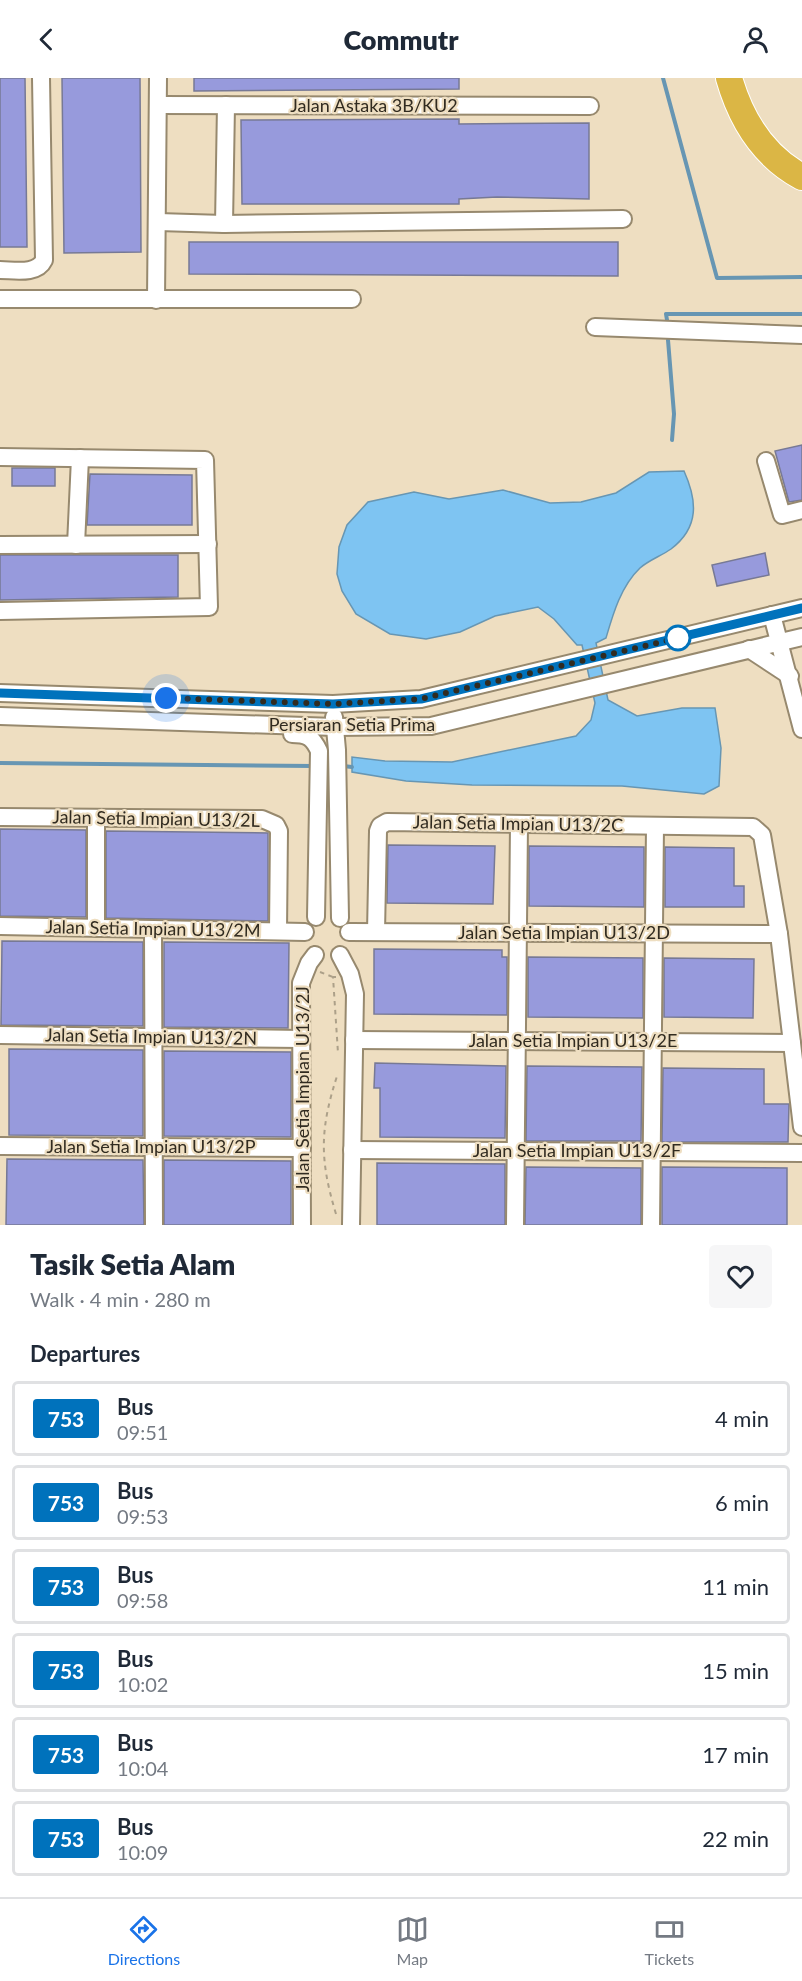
<!DOCTYPE html>
<meta charset="utf-8">
<style>
:root{--surface:#fff;--page:#f6f6f7;--text:#1f2937;--muted:#747a83;--line:#e0e1e3;--accent:#1a73e8}
body{margin:0;font-family:Lato,sans-serif;background:var(--page);color:var(--text);height:100vh;display:flex;flex-direction:column;font-size:22px;white-space:nowrap}
*{box-sizing:border-box;margin:0}
p{font-size:20px;color:var(--muted)}
.icon{flex:none;width:33px;height:33px;fill:none;stroke:currentColor;stroke-width:2;stroke-linecap:round;stroke-linejoin:round}
.map{position:relative;height:1147px;overflow:hidden}
.drawer{display:flex;flex-direction:column;background:var(--surface);flex:1}
.drawer>*{flex:none}
.badge{padding:0 12px;border-radius:4px;font-size:21px;line-height:39px}
.you{position:absolute;width:30px;height:30px;margin:-15px;border:4px solid #fff;border-radius:50%;background:#1a73e8;box-shadow:0 0 0 9px #1a73e833}
.map>.badge{position:absolute;translate:-50% -50%;box-shadow:0 0 0 3px #fff}
h2{padding:0 30px;font-size:22px;line-height:54px}
.round{display:grid;place-items:center;flex:none;width:63px;height:63px;border-radius:6px;background:var(--page)}
.summary{display:flex;align-items:center;justify-content:space-between;height:102px;padding:0 30px}
h1{font-size:28px;font-weight:800;line-height:45px}
ul{padding:0;list-style:none}
li{display:flex;align-items:center;gap:18px;height:75px;margin:0 12px 9px;padding:0 18px;border:3px solid var(--line);border-radius:6px}
li div{flex:1}
li b{display:block;font-size:22px}
li em{font-style:normal}
li .badge{min-width:66px;font-weight:700;text-align:center}
header{display:flex;justify-content:space-between;align-items:center;height:78px;padding:0 30px;background:var(--surface);font-size:27px;font-weight:800}
.menu{display:flex;justify-content:space-around;align-items:center;height:84px;border-top:2px solid var(--line);background:var(--surface);font-size:16px;color:var(--muted)}
.menu a{display:grid;justify-items:center;gap:3px}
.menu .on{color:var(--accent)}
.map>svg:first-child{display:block}
.water{fill:#7ec4f2;stroke:#6796b3;stroke-width:1.5}
.lines{fill:none;stroke-linecap:round;stroke-linejoin:round}
.stream{stroke:#6796b3;stroke-width:4}
.building{fill:#979adc;stroke:#777995;stroke-width:1.5}
.minor-casing{stroke:#97896e;stroke-width:20}
.highway-casing{stroke:#fff;stroke-width:28}
.path{stroke:#aca089;stroke-width:2;stroke-dasharray:4.5 4.5;stroke-linecap:butt}
.minor{stroke:#fff;stroke-width:16}
.highway{stroke:#dbb645;stroke-width:26}
.line-casing{stroke:#fff;stroke-width:14}
.line{stroke:#0072bc;stroke-width:9}
.walk{stroke:#312b20;stroke-width:6;stroke-dasharray:0 10.8}
.stop-dot{fill:#fff;stroke:#0072bc;stroke-width:3}
.labels{text-anchor:middle;stroke-width:4.5;stroke-linejoin:round;paint-order:stroke}
.street-label{font-size:18px;fill:#312b20;stroke:#eedec1}
</style>
<header><svg class="icon" aria-label="back" viewBox="0 0 24 24"><path d="M15 5l-7 7 7 7"/></svg>Commutr<svg class="icon" aria-label="person" viewBox="0 0 24 24"><circle cx="12" cy="8" r="4"/><path d="M4 21q1-7 8-7t8 7"/></svg></header>
<div class="map">
<svg width="802" height="1147" viewBox="0 0 802 1147">
<rect width="100%" height="100%" fill="#eedec1"/>
<path class="water" d="M684,393c13,29 16,56 -13,78 -10,7 -22,11 -31,19 -19,18 -27,46 -34,70l-10,5 12,57 29,16 45,-8h33l6,40 -2,38 -15,8 -82,-8 -150,-1 -66,-4 -54,-9v-15l33,4 67,1 124,-26 15,-16 4,-17 -13,-58h-5l-23,-26 -16,-12 -43,9 -35,16 -34,7 -36,-5 -34,-20 -14,-23 -5,-17 2,-27 8,-22 21,-23 46,-10 35,7 54,-9 47,13 31,-1 35,-9 33,-21z"/>
<g class="lines">
<g class="stream">
<path d="M663,0l54,200 85,-1"/>
<path d="M667,242l-1,-6h136"/>
<path d="M668,262l6,74 -2,26"/>
<path d="M0,685l314,3"/>
<path d="M343,688l9,1"/>
</g>
</g>
<g class="building">
<path d="M0,0h25l2,169h-27z"/>
<path d="M62,0h78l1,174 -77,1z"/>
<path d="M194,0h265v11l-265,2z"/>
<path d="M459,41v5l130,-1v76l-92,-2 -38,2v5h-217l-1,-84z"/>
<path d="M189,164h429v34l-429,-2z"/>
<path d="M802,367v55l-13,2 -14,-51z"/>
<rect x="12" y="390" width="43" height="18"/>
<path d="M90,396l102,1v50h-105z"/>
<path d="M765,475l4,22 -52,11 -5,-21z"/>
<path d="M0,477h178v42l-178,3z"/>
<path d="M0,751l86,1v87l-86,-1z"/>
<path d="M106,753l162,2v88l-162,-3z"/>
<path d="M388,767l107,1 -2,58 -106,-1z"/>
<path d="M529,768l115,1v60l-115,-1z"/>
<path d="M665,769l69,1v38h10v21h-79z"/>
<path d="M2,863l141,1v84l-142,-1z"/>
<path d="M164,864l125,1 -1,85 -124,-1z"/>
<path d="M374,871l128,1v7h5v58l-133,-1z"/>
<path d="M528,879l115,1v60l-115,-1z"/>
<path d="M664,880l90,1 -1,59 -89,-1z"/>
<path d="M9,971l134,1v86l-134,-1z"/>
<path d="M164,973l127,1v85l-127,-1z"/>
<path d="M375,985l131,3 -1,72 -125,-1v-49h-6z"/>
<path d="M527,988l115,1 -1,74h-115z"/>
<path d="M663,990l101,1v35h25l-1,38h-126z"/>
<path d="M7,1081l136,1 1,65h-138z"/>
<path d="M164,1082l127,1v64h-127z"/>
<path d="M377,1085l128,1v61h-128z"/>
<path d="M526,1089l115,1v57h-116z"/>
<path d="M662,1089l125,1v57h-125z"/>
</g>
<g class="lines">
<defs>
<g id="minor">
<path d="M158,27l432,1"/>
<path d="M158,144l66,2 399,-5"/>
<path d="M224,146l2,-119"/>
<path d="M0,192c14,0 37,5 44,-10l-3,-182"/>
<path d="M0,221h352"/>
<path d="M156,222l2,-222"/>
<path d="M595,249l207,8"/>
<path d="M0,379l205,3 4,147 -209,4"/>
<path d="M766,383l16,54 20,-5"/>
<path d="M0,467l208,-1"/>
<path d="M76,467l4,-87"/>
<path d="M772,537l30,114"/>
<path d="M749,571l41,27"/>
<path d="M0,615l333,11 88,-5 381,-91"/>
<path d="M0,638l335,11 96,-1 371,-89"/>
<path d="M334,639l3,33 3,168"/>
<path d="M292,656c16,0 21,4 27,17l-3,166"/>
<path d="M0,739l262,2 14,6 3,6 -1,100"/>
<path d="M96,740v110"/>
<path d="M0,848l305,6"/>
<path d="M153,851l1,296"/>
<path d="M349,854l430,2"/>
<path d="M376,854l2,-101 2,-5 7,-4 366,5 9,8 17,99 23,193"/>
<path d="M340,877l10,19 5,20 -4,231"/>
<path d="M0,957l301,4"/>
<path d="M354,962l438,3"/>
<path d="M0,1068l302,2"/>
<path d="M352,1072l450,3"/>
<path d="M302,1147l-1,-242 8,-20 6,-8"/>
<path d="M515,1147l4,-401"/>
<path d="M651,1147l4,-399"/>
</g>
<path id="highway" d="M729,0c12,42 34,78 73,99"/>
</defs>
<use href="#minor" class="minor-casing"/>
<use href="#highway" class="highway-casing"/>
<g class="path">
<path d="M320,894l13,5"/>
<path d="M336,899h-3l5,76"/>
<path d="M336,1136c-17,-56 -16,-86 2,-141"/>
</g>
<use href="#minor" class="minor"/>
<use href="#highway" class="highway"/>
</g>
<g class="lines">
<defs>
<path id="line" d="M0,615l333,11 88,-5 381,-91"/>
</defs>
<use href="#line" class="line-casing"/>
<use href="#line" class="line"/>
<path class="walk" d="M166,620l167,6 88,-5 257,-61"/>
</g>
<circle class="stop-dot" cx="678" cy="560" r="12"/>
<g class="labels">
<g class="street-label">
<text x="374" y="34">Jalan Astaka 3B/KU2</text>
<text x="352" y="653">Persiaran Setia Prima</text>
<text transform="translate(156 741) rotate(1)" y="6">Jalan Setia Impian U13/2L</text>
<text transform="translate(518 746) rotate(1)" y="6">Jalan Setia Impian U13/2C</text>
<text transform="translate(153 851) rotate(1)" y="6">Jalan Setia Impian U13/2M</text>
<text x="564" y="861">Jalan Setia Impian U13/2D</text>
<text transform="translate(151 959) rotate(1)" y="6">Jalan Setia Impian U13/2N</text>
<text x="573" y="969">Jalan Setia Impian U13/2E</text>
<text transform="translate(303 1011) rotate(-90)" y="6">Jalan Setia Impian U13/2J</text>
<text x="151" y="1075">Jalan Setia Impian U13/2P</text>
<text x="577" y="1079">Jalan Setia Impian U13/2F</text>
</g>
</g>
</svg>
<div class="you" style="left:166px;top:620px"></div>
</div>
<section class="drawer">
<div class="summary"><div><h1>Tasik Setia Alam</h1><p>Walk · 4 min · 280 m</p></div><a class="round"><svg class="icon" aria-label="heart" viewBox="0 0 24 24"><path d="M12 20l-8-8c-3-5 5-10 8-4 3-6 11-1 8 4z"/></svg></a></div>
<h2>Departures</h2>
<ul>
<li><span class="badge" style="background:#0072bc;color:#fff">753</span><div><b>Bus</b><p>09:51</p></div><em>4 min</em></li>
<li><span class="badge" style="background:#0072bc;color:#fff">753</span><div><b>Bus</b><p>09:53</p></div><em>6 min</em></li>
<li><span class="badge" style="background:#0072bc;color:#fff">753</span><div><b>Bus</b><p>09:58</p></div><em>11 min</em></li>
<li><span class="badge" style="background:#0072bc;color:#fff">753</span><div><b>Bus</b><p>10:02</p></div><em>15 min</em></li>
<li><span class="badge" style="background:#0072bc;color:#fff">753</span><div><b>Bus</b><p>10:04</p></div><em>17 min</em></li>
<li><span class="badge" style="background:#0072bc;color:#fff">753</span><div><b>Bus</b><p>10:09</p></div><em>22 min</em></li>
</ul>
</section>
<nav class="menu">
<a class="on"><svg class="icon" aria-label="directions" viewBox="0 0 24 24"><path d="M12 3l9 9-9 9-9-9zM9 14v-3h6M13 9l2 2-2 2"/></svg>Directions</a>
<a><svg class="icon" aria-label="map" viewBox="0 0 24 24"><path d="M3 6l6-2 6 2 6-2v14l-6 2-6-2-6 2zM9 4v14M15 6v14"/></svg>Map</a>
<a><svg class="icon" aria-label="tickets" viewBox="0 0 24 24"><path d="M3 7h18v10H3zM15 7v10"/></svg>Tickets</a>
</nav>
